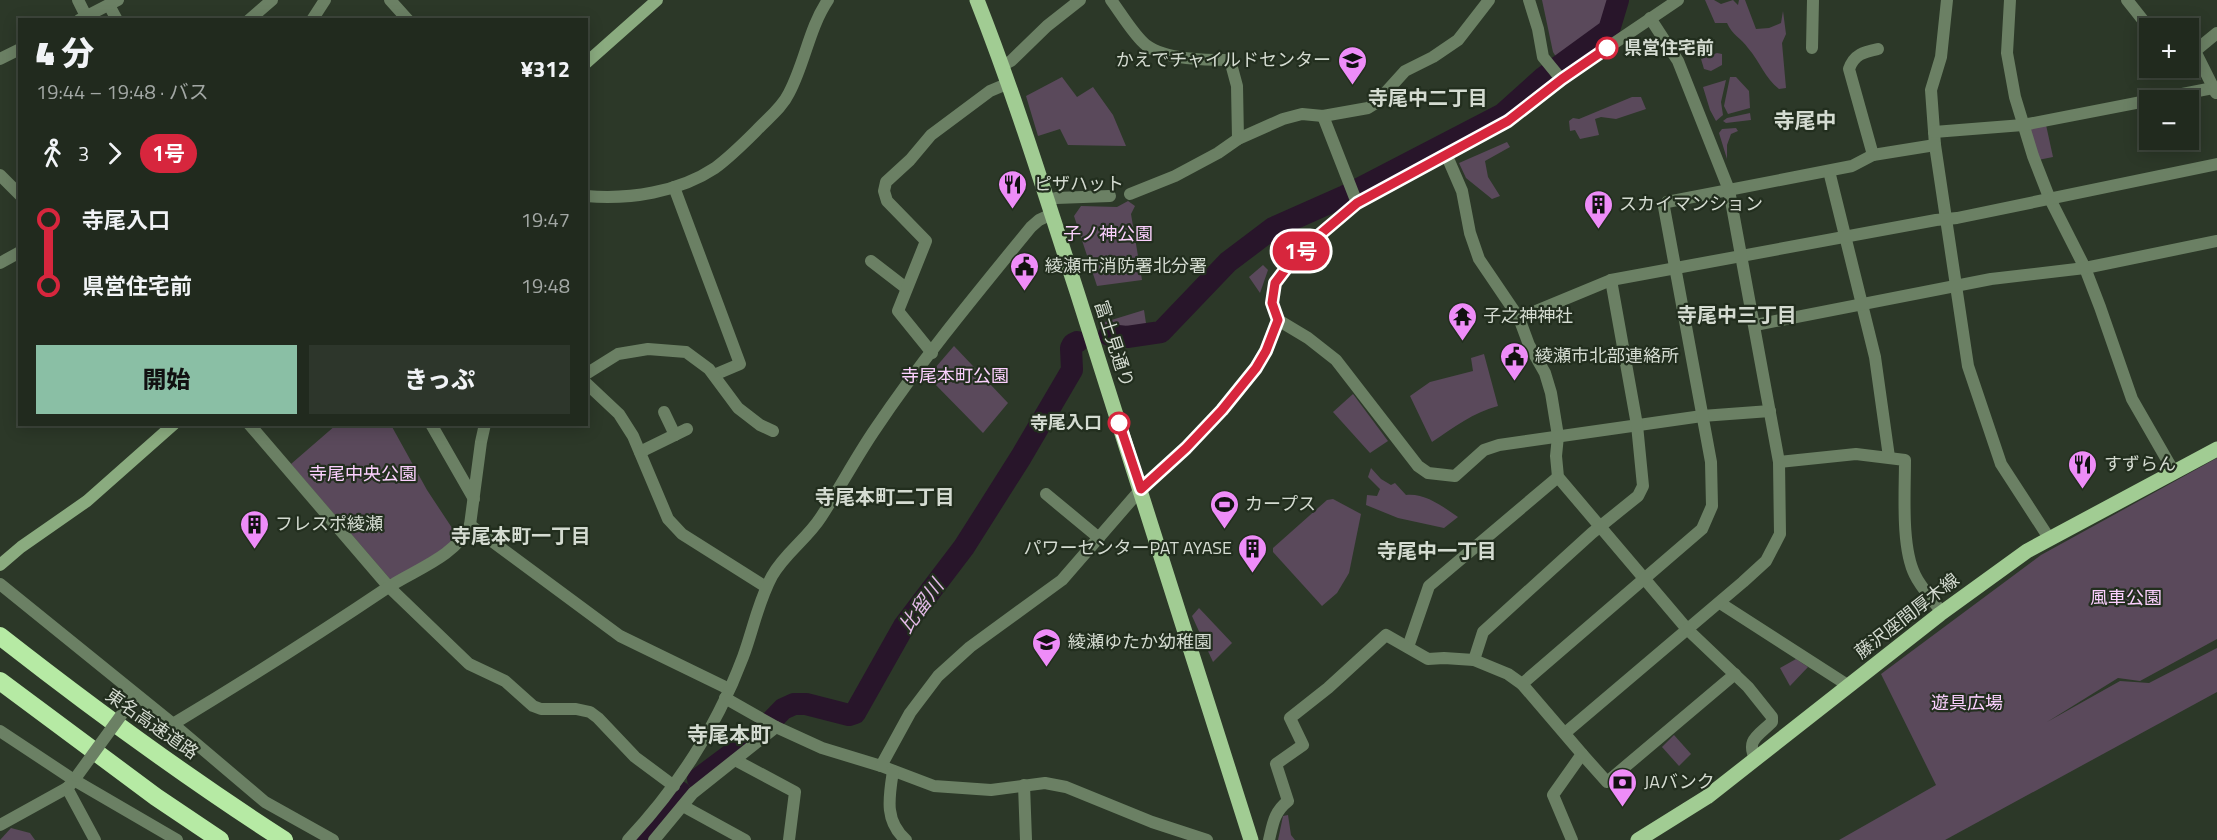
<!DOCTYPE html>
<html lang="ja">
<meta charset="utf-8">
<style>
:root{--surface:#212a1e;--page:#2d362b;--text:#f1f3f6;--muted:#a2a7a4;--line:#3e463c;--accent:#8abfa5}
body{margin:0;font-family:"Titillium Web","Noto Sans JP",sans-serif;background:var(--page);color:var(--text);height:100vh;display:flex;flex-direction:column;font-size:22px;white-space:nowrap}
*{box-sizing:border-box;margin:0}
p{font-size:20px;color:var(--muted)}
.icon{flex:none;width:33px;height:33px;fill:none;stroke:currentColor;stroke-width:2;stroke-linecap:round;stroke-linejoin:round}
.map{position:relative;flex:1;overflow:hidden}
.drawer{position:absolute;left:18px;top:18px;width:570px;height:408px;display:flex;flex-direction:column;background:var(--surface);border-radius:0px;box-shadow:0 3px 15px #0003,0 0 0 2px var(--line)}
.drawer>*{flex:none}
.badge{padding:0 12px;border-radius:20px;font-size:21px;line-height:39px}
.buttons{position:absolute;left:2139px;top:18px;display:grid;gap:12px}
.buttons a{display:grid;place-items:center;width:60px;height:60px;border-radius:0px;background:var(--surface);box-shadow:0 3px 15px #0003,0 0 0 2px var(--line);font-size:30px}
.map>.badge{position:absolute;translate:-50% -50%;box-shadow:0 0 0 3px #fff}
.legs{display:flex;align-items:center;gap:9px;height:66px;padding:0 18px;font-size:20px}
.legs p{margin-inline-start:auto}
.overview{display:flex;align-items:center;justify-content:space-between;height:102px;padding:0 18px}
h1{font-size:33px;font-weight:800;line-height:45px}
.primary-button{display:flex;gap:12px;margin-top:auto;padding:12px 18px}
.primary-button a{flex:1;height:69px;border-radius:0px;background:var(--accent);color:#111;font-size:24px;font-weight:800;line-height:69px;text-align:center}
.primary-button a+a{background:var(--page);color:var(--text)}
ul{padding:0 18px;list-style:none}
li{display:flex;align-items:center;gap:21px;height:66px;font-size:22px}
li i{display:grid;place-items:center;width:9px;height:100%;margin:0 8px;background:currentColor}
li i::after{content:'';width:15px;height:15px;margin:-8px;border:4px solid;border-radius:50%;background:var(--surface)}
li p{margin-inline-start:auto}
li:first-child i{background:linear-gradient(#0000 50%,currentColor 0)}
li:last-child i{background:linear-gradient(currentColor 50%,#0000 0)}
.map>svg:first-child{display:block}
.green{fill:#5a495b}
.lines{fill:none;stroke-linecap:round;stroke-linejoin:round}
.river{stroke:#28152a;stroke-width:22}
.street{stroke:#6b8064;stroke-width:12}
.secondary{stroke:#8aab7f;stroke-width:12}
.primary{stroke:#a1cc93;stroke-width:15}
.highway{stroke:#b6eaa4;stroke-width:18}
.street-bridge{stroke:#6b8064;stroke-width:12}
.line-1-casing{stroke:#fff;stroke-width:14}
.line-1{stroke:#d7263d;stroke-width:9}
.stop-1-dot{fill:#fff;stroke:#d7263d;stroke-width:3}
.labels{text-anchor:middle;stroke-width:4.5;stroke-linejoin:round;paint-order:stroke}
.stop-label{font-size:18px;font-weight:bold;fill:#d4dbd1;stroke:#222e1e;text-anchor:start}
.poi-label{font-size:18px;fill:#d4dbd1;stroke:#222e1e;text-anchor:start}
.park-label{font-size:18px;fill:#fbd0fe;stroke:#222e1e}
.street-label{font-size:18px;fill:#d4dbd1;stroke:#222e1e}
.neighbourhood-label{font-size:20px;font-weight:bold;fill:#d4dbd1;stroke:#222e1e}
.water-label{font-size:20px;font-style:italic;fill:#e3b9e7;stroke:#222e1e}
.quarter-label{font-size:21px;font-weight:bold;fill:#d4dbd1;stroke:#222e1e}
</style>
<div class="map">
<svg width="2217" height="840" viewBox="0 0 2217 840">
<rect width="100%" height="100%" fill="#2c3828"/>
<g class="green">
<path d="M1542,0h73l-10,28 -47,32 -5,-8z"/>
<path d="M1705,0h9l7,4 12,-4 5,5 1,-5h6l11,29 13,-1 12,-5 2,-12 3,23 -4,9 4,45 -7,1c-14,-11 -19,-27 -31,-41 -7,-10 -16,-13 -21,-25h-12z"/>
<path d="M1717,53l5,1v11l-11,6 -7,-2 -3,-10z"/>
<path d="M1062,77l15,20 16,-10 20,28 13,31 -58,-1 -8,-16 -22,7 -12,-40z"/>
<path d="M1730,77h6l13,14 1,17 -22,6 -4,-8z"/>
<path d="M1726,80l-5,22 2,13 -7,6 -6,-11 -7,-23z"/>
<path d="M1632,97h9l5,12 -30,10 -15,-2 -6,2 4,16 -19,4 -5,-9 -5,1 -1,-10 4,-3 6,1z"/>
<path d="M1750,113l1,7 -25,3 -3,-2 4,-3z"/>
<path d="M2046,125l7,32 -15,3 -8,-32z"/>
<path d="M1736,128l2,3 -7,3 -4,11v14l-8,-26 3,-4z"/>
<path d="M1507,142l3,5 -25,14 3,16 12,19 -8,3 -26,-21 -7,-15z"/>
<path d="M1128,201l7,5 -4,8 11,66 -45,6 -23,-70 7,-10 36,1z"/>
<path d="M1263,265l5,5 -8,23 -11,-16z"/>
<path d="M1144,310l3,20 -41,5 -1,-13z"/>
<path d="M954,346l54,57 -25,30 -53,-54 -1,-4z"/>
<path d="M1484,354l14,52c-24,6 -45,22 -66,36l-22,-46 20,-14 43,-11 -2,-13z"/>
<path d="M1353,394l35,47 -18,12 -37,-41z"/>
<path d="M336,425h55l36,65 31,47 -14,12 -49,29 -5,1 -99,-115z"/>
<path d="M2217,458v181l-77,42 -22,-3 -71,44 73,-41 29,2 68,-35v44l-272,148h-106l97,-55 -55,-111 160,-119z"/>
<path d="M1371,468l10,11 10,6 4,-2 11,12c19,-2 36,11 52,22l-14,11 -46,-10 -32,-13 1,-10 10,1 3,-7 -12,-12z"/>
<path d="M1333,499l28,15 -12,59 -12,20 -15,13 -49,-54v-4l54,-48z"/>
<path d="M1199,608l33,35 -19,19 -21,-46z"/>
<path d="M1796,659l12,8 -18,19 -10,-18z"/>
<path d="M1674,735l17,19 -12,12 -17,-19z"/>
<path d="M1288,815l3,20 4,5h-17l5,-24z"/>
<path d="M11,828l19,5 5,7h-35z"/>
</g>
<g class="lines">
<g class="river">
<path d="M1109,335l18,2 34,-5 67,-70 45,-34 72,-32 158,-82 40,-36 66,-48 9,-30"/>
<path d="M698,779l63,-47 22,-23 11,-5h12l43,11 6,-2 49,-87 60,-79 57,-90 51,-87 -1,-22 2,-4 4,-2"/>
<path d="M639,840l41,-48"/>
</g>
<g class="street">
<path d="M78,0l8,16"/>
<path d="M390,0l18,20"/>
<path d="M1111,0c9,12 24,37 35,45 19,15 61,15 84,15l7,26 1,53"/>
<path d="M1529,0l9,29 5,28 18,22"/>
<path d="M1947,0l-6,57 -10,33 4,55 33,221 33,98 48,74"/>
<path d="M2010,0l-3,53 8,44 18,59 16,41 36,71 15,39 32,92 42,73"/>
<path d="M2127,0l23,29"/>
<path d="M109,5l8,15"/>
<path d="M79,20l39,-20"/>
<path d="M249,20l23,-20"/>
<path d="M312,20l13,-20"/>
<path d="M1812,48l1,-48"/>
<path d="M2188,48l7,3 21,42"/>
<path d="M2195,51l22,-18"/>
<path d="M0,59l20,-10"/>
<path d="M1003,65l8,-4 36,-35 33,-26"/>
<path d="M1323,116l34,87"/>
<path d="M1934,132l89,-7 190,-37"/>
<path d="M1446,154l16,37 8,42 9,26 40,59 10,27 16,28 6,20 7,43 -2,20 2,21 129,152 61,58 24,30v5c-14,14 -27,18 -16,38"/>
<path d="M1873,155l-24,-86c5,-15 15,-17 29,-20"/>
<path d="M1829,171l46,186 14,100"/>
<path d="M0,175l20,20"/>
<path d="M674,187l66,177 -26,11"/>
<path d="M1130,194l45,-18 43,-23 20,-14 45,-20 19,-5 21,2 45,-8 8,-5 29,-32 28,-14 25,-17 31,-40"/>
<path d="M586,196c43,4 93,-4 129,-28 15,-11 28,-24 41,-37 11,-12 26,-23 33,-38 16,-30 20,-65 39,-93"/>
<path d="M1047,200l9,-2 54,-2"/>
<path d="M871,261l35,27"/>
<path d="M0,263l20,-11"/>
<path d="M1519,318l92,-38 325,-60 21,-2 260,-54"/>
<path d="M1278,320l30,18 28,22 82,106 10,7 27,3 29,-26 15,-5 203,-29 68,-5"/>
<path d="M1755,325l236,-46 94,-11 132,-27"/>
<path d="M932,353l-34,-42 28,-70 -39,-40 -3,-10 2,-9 24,-22 21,-25 59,-44 19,-8"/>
<path d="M586,374l32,-20 30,-5 38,3 23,17 29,39 22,17 13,6"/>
<path d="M586,383l33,31 14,22 35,83 14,15 84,53"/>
<path d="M664,412l11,23"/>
<path d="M249,424l140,163 80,77 36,17 28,25 8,3h35l14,3 8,6 37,39 39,29"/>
<path d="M431,424l43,75"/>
<path d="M640,452l47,-23"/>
<path d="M1779,462l77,-8 49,6c0,32 -4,87 10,115 6,13 19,26 27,38"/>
<path d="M1046,494l53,44"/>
<path d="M470,525l150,111 109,53"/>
<path d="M0,584l173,140 92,78 68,38"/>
<path d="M1720,603l129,83"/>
<path d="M1408,647l21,-61 129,-109"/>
<path d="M1474,660l9,-28 109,-99 46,-37 5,-10 -6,-61 -26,-145"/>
<path d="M1522,684l180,-155 10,-23 -1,-44 -47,-255 3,-5 185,-36 21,-11 62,-10"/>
<path d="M725,698l51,29 46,21 59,18 53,20 57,4 54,-7 21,4 86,35 55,18"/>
<path d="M173,724c73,-44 144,-89 214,-136 29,-19 68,-31 83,-63l11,-83 4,-18"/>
<path d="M0,731l74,49 103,60"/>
<path d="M1565,733l178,-151 23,-21 14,-27 -1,-72 -50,-272 -51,-129 -28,-43"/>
<path d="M1582,754l25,28 128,-108"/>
<path d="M735,760l60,32 -6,48"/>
<path d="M881,766l29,-53 28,-37 32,-29 92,-67 79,-91 45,-41 36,-38 33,-42 11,-18 12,-30 -6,-17 3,-20 22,-29 60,-51 151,-82 53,-42 117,-79"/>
<path d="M893,771c-4,26 -9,50 13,69"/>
<path d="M71,784l-4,4 28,52"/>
<path d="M1024,785l2,55"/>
<path d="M683,806l62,34"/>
<path d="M0,825l67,-37"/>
<path d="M628,840c50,-53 89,-114 115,-183 10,-27 15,-55 29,-81 13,-23 35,-37 49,-59 19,-29 35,-60 55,-89 47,-70 102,-136 155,-201l8,-7 13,-6"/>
<path d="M654,840l39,-47 83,-66"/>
<path d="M1269,840c4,-17 5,-28 19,-39l-12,-37 27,-19 -13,-27 38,-30 58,-53 42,24 16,-1 30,2 34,14 14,10 60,70 -29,41 19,45"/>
</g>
<g class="secondary">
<path d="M586,63l71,-63"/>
<path d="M0,565l21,-18 66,-46 87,-77"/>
</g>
<g class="primary">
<path d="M977,0c38,96 68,194 100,292 59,182 115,365 174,548"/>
<path d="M1638,840l69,-43 233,-183 87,-63 190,-102"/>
</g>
<g class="highway">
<path d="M0,636c92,72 186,141 284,204"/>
<path d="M0,681l156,116 64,43"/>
</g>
<path class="street-bridge" d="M77,776l56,-77"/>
</g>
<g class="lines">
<defs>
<path id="line-1" d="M1119,423l22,66 45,-41 36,-38 34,-42 10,-17 12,-31 -6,-17 3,-20 22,-29 60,-51 151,-82 54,-42 45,-31"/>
</defs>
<use href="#line-1" class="line-1-casing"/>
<use href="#line-1" class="line-1"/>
</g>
<defs>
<symbol id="school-pin" viewBox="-11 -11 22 30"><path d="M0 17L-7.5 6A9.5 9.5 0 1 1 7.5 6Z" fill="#ee8cf8" stroke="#222e1e"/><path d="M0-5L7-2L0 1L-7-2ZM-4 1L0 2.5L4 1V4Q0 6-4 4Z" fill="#111"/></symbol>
<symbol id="restaurant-pin" viewBox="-11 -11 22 30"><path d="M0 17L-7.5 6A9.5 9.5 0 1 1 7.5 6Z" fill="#ee8cf8" stroke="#222e1e"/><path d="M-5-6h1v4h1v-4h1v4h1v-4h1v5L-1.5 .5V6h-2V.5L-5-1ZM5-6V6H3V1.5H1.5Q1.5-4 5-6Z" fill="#111"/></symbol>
<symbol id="building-pin" viewBox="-11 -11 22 30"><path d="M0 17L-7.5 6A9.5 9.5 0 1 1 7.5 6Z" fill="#ee8cf8" stroke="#222e1e"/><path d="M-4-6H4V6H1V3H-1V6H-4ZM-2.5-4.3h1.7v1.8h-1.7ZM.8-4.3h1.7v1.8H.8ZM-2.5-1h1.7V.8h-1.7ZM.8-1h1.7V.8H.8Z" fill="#111"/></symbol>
<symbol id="civic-pin" viewBox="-11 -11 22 30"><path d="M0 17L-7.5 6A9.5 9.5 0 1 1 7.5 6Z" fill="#ee8cf8" stroke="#222e1e"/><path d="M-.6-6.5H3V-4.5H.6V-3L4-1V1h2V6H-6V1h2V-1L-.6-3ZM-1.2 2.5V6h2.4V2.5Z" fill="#111"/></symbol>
<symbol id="temple-pin" viewBox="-11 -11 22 30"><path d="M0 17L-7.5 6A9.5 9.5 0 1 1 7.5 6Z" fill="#ee8cf8" stroke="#222e1e"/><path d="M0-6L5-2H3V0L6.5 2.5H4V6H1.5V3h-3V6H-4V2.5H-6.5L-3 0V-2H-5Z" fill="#111"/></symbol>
<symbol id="stadium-pin" viewBox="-11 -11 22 30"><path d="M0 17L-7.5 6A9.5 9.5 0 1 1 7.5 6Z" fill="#ee8cf8" stroke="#222e1e"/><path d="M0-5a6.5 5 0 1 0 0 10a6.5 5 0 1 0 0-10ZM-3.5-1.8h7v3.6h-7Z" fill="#111"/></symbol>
<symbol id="bank-pin" viewBox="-11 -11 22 30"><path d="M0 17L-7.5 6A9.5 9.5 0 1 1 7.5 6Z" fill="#ee8cf8" stroke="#222e1e"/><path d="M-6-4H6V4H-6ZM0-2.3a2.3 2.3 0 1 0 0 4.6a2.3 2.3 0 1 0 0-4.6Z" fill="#111"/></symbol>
</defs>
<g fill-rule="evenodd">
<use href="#school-pin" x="1336" y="44" width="33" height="45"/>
<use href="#restaurant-pin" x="996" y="168" width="33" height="45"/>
<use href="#building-pin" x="1582" y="188" width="33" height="45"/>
<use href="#civic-pin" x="1008" y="250" width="33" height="45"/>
<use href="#temple-pin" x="1446" y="300" width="33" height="45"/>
<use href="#civic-pin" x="1498" y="340" width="33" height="45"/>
<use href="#restaurant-pin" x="2066" y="448" width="33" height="45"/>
<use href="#stadium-pin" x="1208" y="488" width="33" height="45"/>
<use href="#building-pin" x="238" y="508" width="33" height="45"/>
<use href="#building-pin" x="1236" y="532" width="33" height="45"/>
<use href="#school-pin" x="1030" y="626" width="33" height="45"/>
<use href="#bank-pin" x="1606" y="766" width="33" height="45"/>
</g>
<g class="stop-1-dot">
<circle cx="1607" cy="48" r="10"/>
<circle cx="1119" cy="423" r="10"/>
</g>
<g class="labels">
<g class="stop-label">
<text x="1624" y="54">県営住宅前</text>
<text x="1102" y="429" text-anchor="end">寺尾入口</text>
</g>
<g class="poi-label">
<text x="1331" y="66" text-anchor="end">かえでチャイルドセンター</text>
<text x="1034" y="190">ピザハット</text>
<text x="1619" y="210">スカイマンション</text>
<text x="1045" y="272">綾瀬市消防署北分署</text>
<text x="1483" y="322">子之神神社</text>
<text x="1535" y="362">綾瀬市北部連絡所</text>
<text x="2104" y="470">すずらん</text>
<text x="1245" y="510">カープス</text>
<text x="275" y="530">フレスポ綾瀬</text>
<text x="1232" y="554" text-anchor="end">パワーセンターPAT AYASE</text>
<text x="1068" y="648">綾瀬ゆたか幼稚園</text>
<text x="1644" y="788">JAバンク</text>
</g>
<g class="park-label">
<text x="1108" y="240">子ノ神公園</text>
<text x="955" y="382">寺尾本町公園</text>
<text x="363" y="480">寺尾中央公園</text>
<text x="2126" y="604">風車公園</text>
<text x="1967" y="709">遊具広場</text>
</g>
<g class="street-label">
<text transform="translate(1114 344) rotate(72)" y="6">富士見通り</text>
<text transform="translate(1907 616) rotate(-38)" y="6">藤沢座間厚木線</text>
<text transform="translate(152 724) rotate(35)" y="6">東名高速道路</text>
</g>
<g class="neighbourhood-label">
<text x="1428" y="105">寺尾中二丁目</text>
<text x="1737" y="322">寺尾中三丁目</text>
<text x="885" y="504">寺尾本町二丁目</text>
<text x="521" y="543">寺尾本町一丁目</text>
<text x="1437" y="558">寺尾中一丁目</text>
</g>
<g class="water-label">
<text transform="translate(921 606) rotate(-54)" y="7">比留川</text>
</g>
<g class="quarter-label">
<text x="1805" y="128">寺尾中</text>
<text x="729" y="742">寺尾本町</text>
</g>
</g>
</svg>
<div class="buttons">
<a>+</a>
<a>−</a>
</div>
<b class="badge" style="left:1301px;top:251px;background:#d7263d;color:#fff">1号</b>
<section class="drawer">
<div class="overview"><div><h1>4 分</h1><p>19:44 – 19:48 · バス</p></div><b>¥312</b></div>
<div class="legs"><svg class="icon" aria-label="walk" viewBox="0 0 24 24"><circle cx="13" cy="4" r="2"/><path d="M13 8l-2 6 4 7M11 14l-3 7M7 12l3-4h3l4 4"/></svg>3<svg class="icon" aria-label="forward" viewBox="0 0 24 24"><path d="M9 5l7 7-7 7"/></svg><b class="badge" style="background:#d7263d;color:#fff">1号</b></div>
<ul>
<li><i style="color:#d7263d"></i><b>寺尾入口</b><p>19:47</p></li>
<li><i style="color:#d7263d"></i><b>県営住宅前</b><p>19:48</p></li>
</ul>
<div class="primary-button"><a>開始</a><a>きっぷ</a></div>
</section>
</div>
